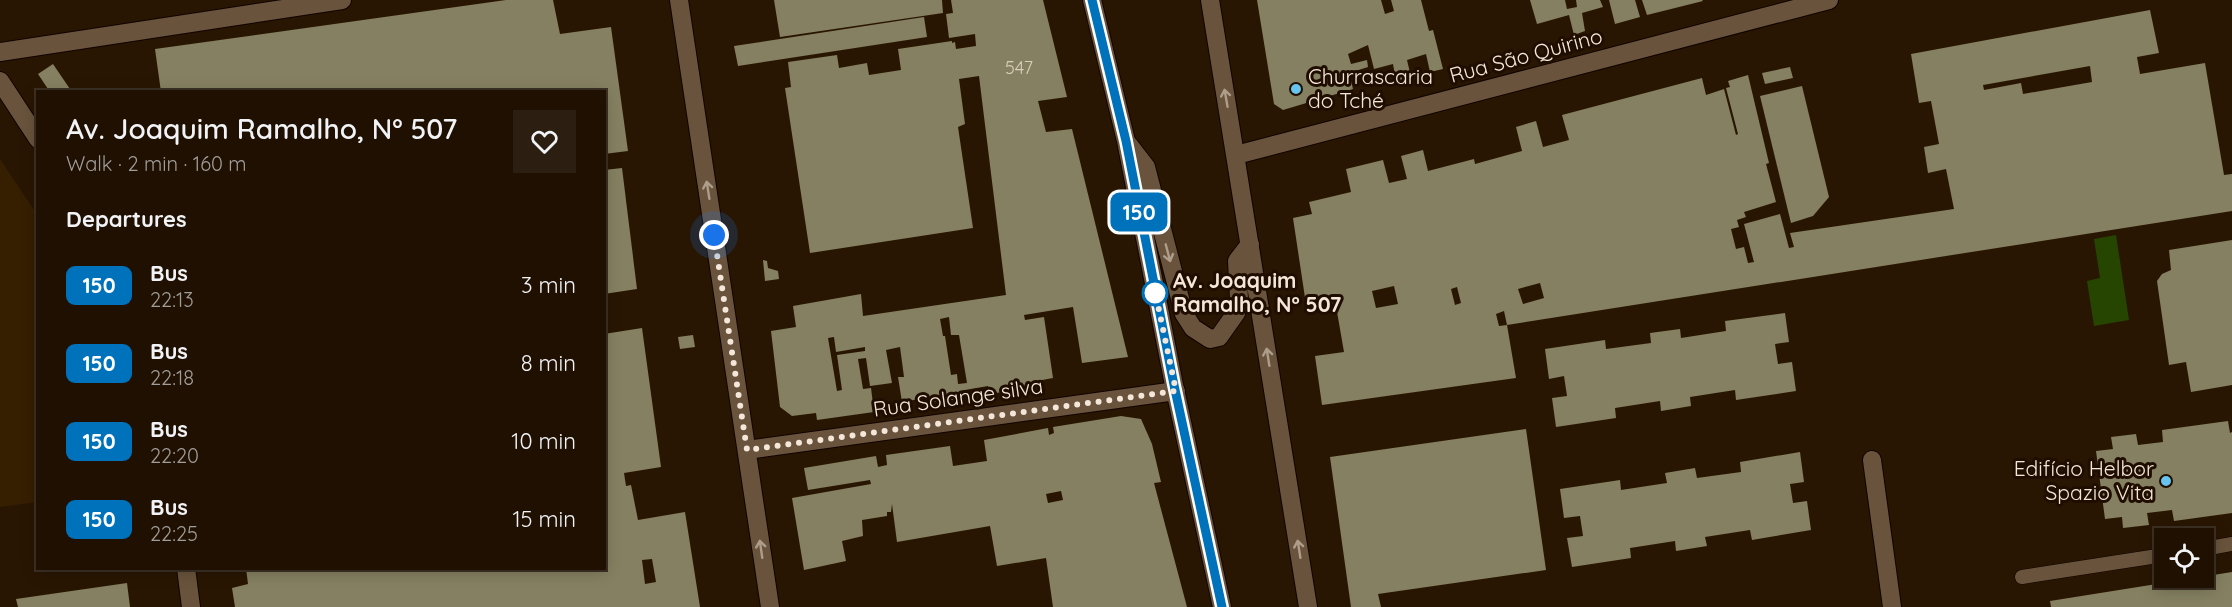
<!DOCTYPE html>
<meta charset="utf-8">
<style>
:root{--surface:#1f1002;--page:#2c1e11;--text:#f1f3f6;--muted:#a19d99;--line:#3c3024}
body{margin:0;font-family:Quicksand,sans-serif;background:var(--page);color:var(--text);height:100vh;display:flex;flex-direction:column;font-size:22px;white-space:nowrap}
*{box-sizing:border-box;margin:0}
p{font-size:20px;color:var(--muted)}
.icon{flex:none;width:33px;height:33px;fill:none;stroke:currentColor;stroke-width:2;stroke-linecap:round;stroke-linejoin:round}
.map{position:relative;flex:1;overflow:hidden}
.details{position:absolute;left:36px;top:90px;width:570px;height:480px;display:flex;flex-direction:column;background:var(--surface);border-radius:0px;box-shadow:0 3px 15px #0003,0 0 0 2px var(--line)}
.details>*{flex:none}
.badge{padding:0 12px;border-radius:9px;font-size:21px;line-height:39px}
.tools{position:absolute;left:2154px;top:528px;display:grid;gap:12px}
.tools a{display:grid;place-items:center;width:60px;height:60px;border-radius:0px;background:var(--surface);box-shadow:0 3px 15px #0003,0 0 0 2px var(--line);font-size:30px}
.you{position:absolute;width:30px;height:30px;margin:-15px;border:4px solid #fff;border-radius:50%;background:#1a73e8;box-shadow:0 0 0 9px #1a73e833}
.map>.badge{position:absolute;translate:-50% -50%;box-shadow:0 0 0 3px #fff}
h2{padding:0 30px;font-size:22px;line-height:54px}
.round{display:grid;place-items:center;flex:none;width:63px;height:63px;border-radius:0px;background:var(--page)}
.headline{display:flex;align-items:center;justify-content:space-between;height:102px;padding:0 30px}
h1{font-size:28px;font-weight:600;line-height:45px}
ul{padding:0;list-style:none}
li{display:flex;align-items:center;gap:18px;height:78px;padding:0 30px}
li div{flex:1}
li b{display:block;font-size:22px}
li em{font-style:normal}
li .badge{min-width:66px;font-weight:700;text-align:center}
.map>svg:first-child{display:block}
.built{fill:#361e01}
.water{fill:#254500}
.building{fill:#858061;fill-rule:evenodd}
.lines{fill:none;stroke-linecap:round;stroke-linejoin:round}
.lane-casing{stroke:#100300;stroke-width:15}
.street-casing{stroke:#100300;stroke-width:20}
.secondary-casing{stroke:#100300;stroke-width:20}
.lane{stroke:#69533c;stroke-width:14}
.street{stroke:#69533c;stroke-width:18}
.secondary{stroke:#69533c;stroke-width:18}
.oneway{stroke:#ae9d8b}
.line-casing{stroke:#fff;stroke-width:14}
.line{stroke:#0072bc;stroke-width:9}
.walk{stroke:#f4e7da;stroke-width:6;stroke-dasharray:0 10.8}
.poi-dot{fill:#66c4ef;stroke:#1f0d00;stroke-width:2}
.stop-dot{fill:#fff;stroke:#0072bc;stroke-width:3}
.labels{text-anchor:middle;stroke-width:6;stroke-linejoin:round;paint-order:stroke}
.number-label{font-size:18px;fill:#d8cdbc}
.street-label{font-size:21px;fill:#f4e7da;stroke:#1f0d00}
.poi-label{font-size:21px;fill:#f4e7da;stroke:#1f0d00;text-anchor:start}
.stop-label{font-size:21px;font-weight:bold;fill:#f4e7da;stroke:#1f0d00;text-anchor:start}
</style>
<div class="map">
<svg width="2232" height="607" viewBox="0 0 2232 607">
<rect width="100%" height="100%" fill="#291602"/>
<path class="built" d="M0,159l38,57 -1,286 -37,5z"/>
<path class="water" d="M2116,235l13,85 -35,6 -7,-45 13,-3 -6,-39z"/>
<g class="building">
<path d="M506,0h47l7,34 51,-7 17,124 -24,3v-62h-443l-6,-43z"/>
<path d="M774,0h168l1,13 -163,24z"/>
<path d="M951,0h92l24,97 -29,4 8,31 26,-3 56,228 -46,6 -9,-56 -49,8 1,5 19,-3 9,61 -16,3v6l-48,7 -1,-8 -29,5 2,8 -29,3 -1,-5 -29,5 -4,-25h6l-4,-30 -14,3 6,33 -22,3 -4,-28 -8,1 5,30 8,-1 3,24 -57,8 -1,-7 -24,3 -12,-9 -9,-76 25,-4 -3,-21 68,-12 2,22 143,-21 -27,-219 -20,3 6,45 -7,3 15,101 -163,25 -25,-165 6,-1 -3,-25 49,-7 2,13 28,-5 2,12 32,-5 -3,-21 54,-8v2l3,-1 1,7 20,-3 -1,-12 -26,4 -3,-24 7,-1zM949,317l2,18h8l8,48 -9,1 -1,-10 -6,1 -6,-39h-2l-3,-17zM834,337l2,15 29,-5v4l-28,4 5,35 -5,1 -9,-53z"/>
<path d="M1257,0h124l4,14 9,-3 -3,-11h30l8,31 4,-1 10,39 -13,3 -4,-18 -19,6 4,17 -15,4 -3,-17 -19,5 -6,-24 -20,9 3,10 16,-4 1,7 -19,6 4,16 -70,21 -9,-6z"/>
<path d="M1530,0h35l2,9 10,-2 -1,-7h24l3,7 -21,6 3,18 -11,4 -5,-20 -32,9z"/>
<path d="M1609,0h26l5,17 -25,7z"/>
<path d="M1642,0h60l1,1 -56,14z"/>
<path d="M2150,10l9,43 -22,4 3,17 65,-11 19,112 8,-1v37l-725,114 -3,-14 -8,3 3,12 8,-1 9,53 -194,27 -7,-49 29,-4 -8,-46 -29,5 -14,-93 19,-4 -3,-12 42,-10 -5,-23 37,-9 6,23 18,-4 -6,-23 22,-6 5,21 46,-12 1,5 47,-13 -6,-24 20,-6 7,26 26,-7 -7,-25 140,-37 4,17 18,-6 12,46 2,-1 -12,-46 4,-1 -2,-6 20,-6 21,88 -3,1 10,38 -32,10 2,5 -9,3 2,7 -8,2 5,20 8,-2 4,16 6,-1 -10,-38 36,-10 9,34 5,-1 -4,-14 164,-24 -8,-40 -18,4 -4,-26 15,-3 -8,-43 -12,2 -8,-49zM2090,66l2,16 -69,12 -2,-11 -37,7 -1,-5zM1540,283l4,15 -21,6 -5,-15zM1394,286l4,18 -22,4 -4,-17zM1457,287l4,16 -6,2 -4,-16z"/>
<path d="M924,17l3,20 -189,29 -4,-20z"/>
<path d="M53,64l19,28h-22l-12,-18z"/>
<path d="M1790,67l3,11 -28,6 -3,-11z"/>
<path d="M1802,86l27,111 -16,19 -22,7 -31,-127z"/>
<path d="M622,168l15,121 -33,5v-124z"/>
<path d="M2232,240v145l-41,7 -5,-30 -17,3 -12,-84 5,-7 9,-4 -2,-20z"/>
<path d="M763,260l4,1 1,7 10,3 1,8 -14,2z"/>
<path d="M1785,313l4,29 -14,2 3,20 14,-2 4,29 -60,9 -1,-10 -45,7 1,9 -30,5 -1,-10 -45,7 1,10 -60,9 -4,-29 15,-2 -3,-20 -15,3 -4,-30 60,-9 1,9 45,-6 -1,-10 30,-4 1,9 45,-7 -1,-10z"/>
<path d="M642,328l19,139 -37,6 2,13 5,-1 7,35 47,-8 15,95h-465l-3,-19 16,-4 -2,-16h358v-234zM652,559l4,23 -11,2 -3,-24z"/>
<path d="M693,335l2,12 -15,2 -2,-12z"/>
<path d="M1121,416l20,3 11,25 9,38 -7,1 33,124h-134l-7,-49 -49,8 -7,-40 -93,16 -5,-38 -1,8h-4v4l-25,4 1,16 -21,5 4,20 -42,9 -12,-72 79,-14 -1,-4 -62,10 -4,-22 72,-12 2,11 9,-2 -1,-10 64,-9 3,20 34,-5 -3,-21 64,-12 1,7 5,-2 -1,-6zM1061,491l2,9 -15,3 -2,-9z"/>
<path d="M2228,421l2,12 2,-1v81l-58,8 -2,-11 -25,3 2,12 -26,3 -1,-11 -17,2 -9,-68 17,-2 -2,-12 25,-3 2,11 25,-3 -1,-12z"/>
<path d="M1526,429l20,141 -168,24 3,13h-30l-21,-150z"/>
<path d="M1800,452l4,30 -14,2 3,19 14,-2 4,29 -59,10 -2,-10 -45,7 2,9 -31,5 -1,-10 -45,7 1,10 -59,9 -5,-29 16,-2 -3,-20 -16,2 -4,-29 60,-9 1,10 46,-7 -2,-10 30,-5 2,10 44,-6 -1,-10z"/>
<path d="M2232,572v35h-181l-1,-6z"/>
<path d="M127,583l3,24h-112l-2,-8z"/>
</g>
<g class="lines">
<defs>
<g id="lane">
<path d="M2204,549l28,-5"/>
<path d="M2022,577l142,-22"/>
</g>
<g id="street">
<path d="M747,450l429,-59"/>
<path d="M1872,460l20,147"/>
</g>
<g id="secondary">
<path d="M679,0l91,607"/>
<path d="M1092,0l34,141 48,244 48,222"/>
<path d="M1210,0l98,607"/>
<path d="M0,52l342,-52"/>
<path d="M0,81l38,58"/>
<path d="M1129,145l17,22 38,147 9,14 17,11 9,-2 17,-24 3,-14 -2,-38 13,-17"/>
<path d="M1236,155l593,-155"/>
<path d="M186,568l5,39"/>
</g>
</defs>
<use href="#lane" class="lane-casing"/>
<use href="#street" class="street-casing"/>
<use href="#secondary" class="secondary-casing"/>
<use href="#lane" class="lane"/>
<use href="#street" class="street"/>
<use href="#secondary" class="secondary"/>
</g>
<defs><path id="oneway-shaft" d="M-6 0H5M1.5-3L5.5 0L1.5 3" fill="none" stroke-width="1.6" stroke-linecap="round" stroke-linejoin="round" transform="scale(1.5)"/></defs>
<g class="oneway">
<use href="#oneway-shaft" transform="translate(1226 98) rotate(-100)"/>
<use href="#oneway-shaft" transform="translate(708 190) rotate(-99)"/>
<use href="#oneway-shaft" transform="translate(1168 253) rotate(75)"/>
<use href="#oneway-shaft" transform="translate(1268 357) rotate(-99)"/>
<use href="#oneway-shaft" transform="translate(761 549) rotate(-98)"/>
<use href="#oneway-shaft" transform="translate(1299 549) rotate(-99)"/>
</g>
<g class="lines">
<defs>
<path id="line" d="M1092,0l34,141 48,244 48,222"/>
</defs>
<use href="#line" class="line-casing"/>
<use href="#line" class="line"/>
<path class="walk" d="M714,235l33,215 429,-59 -21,-100v2"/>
</g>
<g class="poi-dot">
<circle cx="1296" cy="89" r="6"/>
<circle cx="2166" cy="481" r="6"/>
</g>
<circle class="stop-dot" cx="1155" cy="293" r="12"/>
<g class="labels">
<g class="number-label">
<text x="1019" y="74">547</text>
</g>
<g class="street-label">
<text transform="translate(1526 56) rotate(-15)" y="7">Rua São Quirino</text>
<text transform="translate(958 398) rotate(-8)" y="7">Rua Solange silva</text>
</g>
<g class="poi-label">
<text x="1308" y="84">Churrascaria<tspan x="1308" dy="24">do Tché</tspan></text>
<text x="2154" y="476" text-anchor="end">Edifício Helbor<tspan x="2154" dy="24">Spazio Vita</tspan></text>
</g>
<g class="stop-label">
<text x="1173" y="288">Av. Joaquim<tspan x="1173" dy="24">Ramalho, N° 507</tspan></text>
</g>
</g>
</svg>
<div class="tools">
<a><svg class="icon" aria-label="locate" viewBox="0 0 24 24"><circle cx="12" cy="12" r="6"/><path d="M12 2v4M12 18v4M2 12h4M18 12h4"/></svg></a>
</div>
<div class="you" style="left:714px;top:235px"></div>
<b class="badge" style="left:1139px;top:212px;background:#0072bc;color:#fff">150</b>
<section class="details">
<div class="headline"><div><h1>Av. Joaquim Ramalho, N° 507</h1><p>Walk · 2 min · 160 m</p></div><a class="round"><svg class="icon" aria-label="heart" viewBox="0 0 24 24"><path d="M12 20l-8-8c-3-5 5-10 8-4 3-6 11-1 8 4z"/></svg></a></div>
<h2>Departures</h2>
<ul>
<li><span class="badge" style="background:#0072bc;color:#fff">150</span><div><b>Bus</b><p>22:13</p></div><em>3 min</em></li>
<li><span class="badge" style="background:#0072bc;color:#fff">150</span><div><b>Bus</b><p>22:18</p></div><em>8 min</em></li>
<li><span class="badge" style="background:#0072bc;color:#fff">150</span><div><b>Bus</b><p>22:20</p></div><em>10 min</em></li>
<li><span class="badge" style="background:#0072bc;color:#fff">150</span><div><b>Bus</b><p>22:25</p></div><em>15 min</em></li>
</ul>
</section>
</div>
